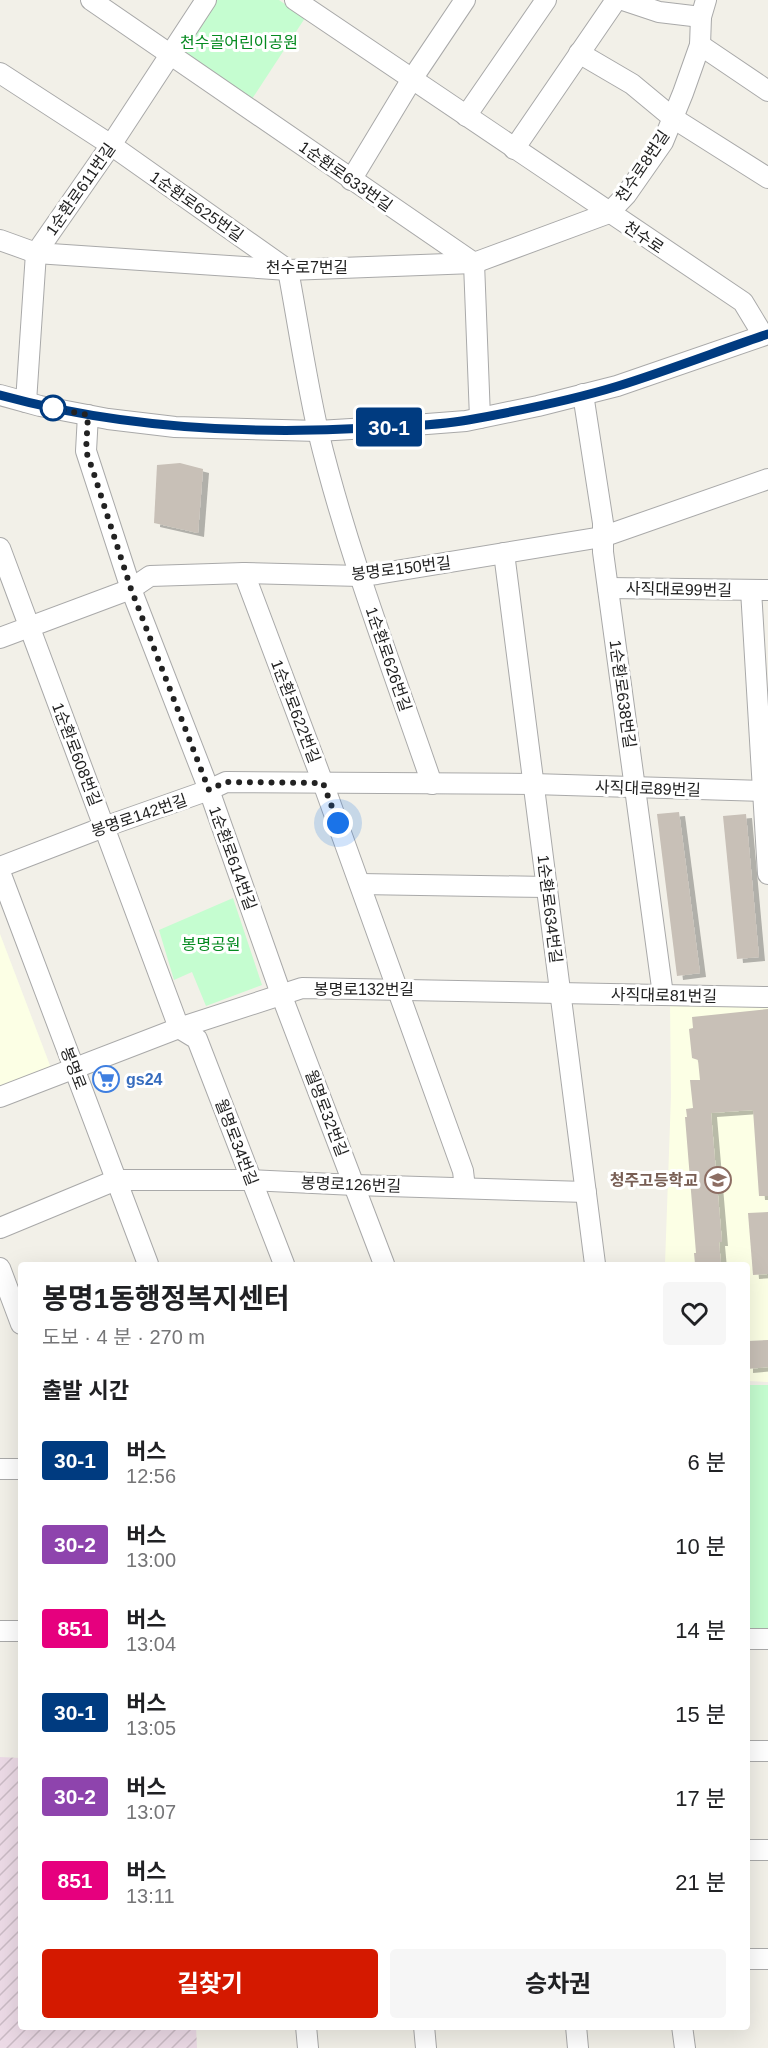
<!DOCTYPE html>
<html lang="ko">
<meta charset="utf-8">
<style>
:root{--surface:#fff;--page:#f6f6f6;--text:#202124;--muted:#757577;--accent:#d41900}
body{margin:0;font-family:Arial,"Noto Sans KR",sans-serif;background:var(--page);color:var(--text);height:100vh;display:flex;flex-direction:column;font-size:22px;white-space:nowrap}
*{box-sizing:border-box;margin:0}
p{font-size:20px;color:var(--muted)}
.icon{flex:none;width:33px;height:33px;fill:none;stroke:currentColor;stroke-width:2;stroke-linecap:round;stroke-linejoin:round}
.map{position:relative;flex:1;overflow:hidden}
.side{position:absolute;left:18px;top:1262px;width:732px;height:768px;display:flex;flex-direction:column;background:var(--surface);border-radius:6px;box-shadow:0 6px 24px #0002}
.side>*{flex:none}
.badge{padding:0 12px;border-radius:4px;font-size:21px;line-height:39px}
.you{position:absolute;width:30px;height:30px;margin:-15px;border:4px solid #fff;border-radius:50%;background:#1a73e8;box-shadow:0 0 0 9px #1a73e833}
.map>.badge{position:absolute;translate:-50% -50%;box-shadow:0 0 0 3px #fff}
h2{padding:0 24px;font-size:22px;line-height:54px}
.round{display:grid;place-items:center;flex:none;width:63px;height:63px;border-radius:6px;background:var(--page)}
.headline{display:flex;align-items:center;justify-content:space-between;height:102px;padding:0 24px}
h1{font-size:28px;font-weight:700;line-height:45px}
.button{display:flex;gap:12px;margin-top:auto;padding:12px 24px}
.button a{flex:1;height:69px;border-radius:6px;background:var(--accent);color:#fff;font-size:24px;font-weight:700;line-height:69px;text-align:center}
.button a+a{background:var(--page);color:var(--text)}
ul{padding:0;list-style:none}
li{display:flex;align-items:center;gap:18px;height:84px;padding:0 24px}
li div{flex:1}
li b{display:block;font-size:22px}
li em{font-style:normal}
li .badge{min-width:66px;font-weight:700;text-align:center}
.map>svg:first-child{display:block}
.industrial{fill:url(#industrial-furrows)}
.education{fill:#fcffe5}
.park{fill:#c5fdd0}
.building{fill:#c8c0b7;filter:url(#shadow)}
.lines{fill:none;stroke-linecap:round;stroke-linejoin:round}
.minor-casing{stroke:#a9a9a9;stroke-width:22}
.minor{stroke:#fff;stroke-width:20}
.line-casing{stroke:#fff;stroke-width:14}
.line{stroke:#003b80;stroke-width:9}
.walk{stroke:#222;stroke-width:6;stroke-dasharray:0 10.8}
.stop-dot{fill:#fff;stroke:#003b80;stroke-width:3}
.labels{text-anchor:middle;stroke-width:6;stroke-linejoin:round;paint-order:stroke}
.park-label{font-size:16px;fill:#058a20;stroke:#fff}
.street-label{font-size:16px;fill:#222;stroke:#fff}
.shop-label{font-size:16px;font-weight:bold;fill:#366cbe;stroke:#fff;text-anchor:start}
.education-label{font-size:16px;font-weight:bold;fill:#785e54;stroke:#fff;text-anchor:end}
</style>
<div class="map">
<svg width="768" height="2048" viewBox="0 0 768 2048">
<defs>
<pattern id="industrial-furrows" width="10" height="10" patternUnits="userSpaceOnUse" patternTransform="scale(1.5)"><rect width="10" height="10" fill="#ecdae6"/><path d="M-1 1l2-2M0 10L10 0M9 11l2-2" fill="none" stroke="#cabbc5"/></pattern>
<filter id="shadow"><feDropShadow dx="6" dy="4" stdDeviation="0" flood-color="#0004"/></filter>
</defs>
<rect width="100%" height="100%" fill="#f2f0e8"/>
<path class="industrial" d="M0,1757l21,1v268l175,1 1,21h-197z"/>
<g class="education">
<path d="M0,934l51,134 -51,19z"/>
<path d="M670,1001l98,3v378l-21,-1v-117h-82l6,-168z"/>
</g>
<g class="park">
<path d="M213,0h66l26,18 -55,84 -63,-45 -3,-11z"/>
<path d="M233,898l29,87 -56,21 -14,-34 -18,8 -15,-50z"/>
<path d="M747,1385h21v246l-21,-1z"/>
</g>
<g class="building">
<path d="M180,463l23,6 -5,64 -44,-10 3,-58z"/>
<path d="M679,812l21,161 -23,3 -20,-162z"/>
<path d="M746,814l13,143 -22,2 -14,-143z"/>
<path d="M768,1009v187h-9l-6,-86 -42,3 11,129h-3l2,22h-26l-1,-11h2l-11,-136h2l-1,-8 7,-1 -3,-28h10l-2,-20 -6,-2 -3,-29 4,-1 -1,-11z"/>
<path d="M768,1212v62l-15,1 -5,-62z"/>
<path d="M768,1340v27l-21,2v-28z"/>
</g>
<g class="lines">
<defs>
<g id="minor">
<path d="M91,0l383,263 6,155"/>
<path d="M295,0l448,302 20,33"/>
<path d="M623,0l36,12 42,5"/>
<path d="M700,45l68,46"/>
<path d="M579,53l53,31 41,34 95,60"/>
<path d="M0,73l111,72 177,125c10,53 18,108 30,161 29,120 74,236 114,353"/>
<path d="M466,116l80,-116"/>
<path d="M514,149l102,-149"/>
<path d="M351,180l61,-101 53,-79"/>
<path d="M0,240l36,13 252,17 186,-7 135,-50 17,-18 37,-53 20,-49 17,-48 1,-28 5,-17"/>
<path d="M583,394l20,129v29l60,443"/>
<path d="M0,395l40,11 68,13 67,8 143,4 83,-5 65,-5 72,-15 79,-20 151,-52"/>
<path d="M26,402l10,-149 75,-108 95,-145"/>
<path d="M88,415l-2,36 45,138 78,201 72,204 103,270"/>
<path d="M0,548l179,480 18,11 87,225"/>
<path d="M504,553l91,711"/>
<path d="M244,573l79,210 140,388 2,17"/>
<path d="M608,588l160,2"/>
<path d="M751,590l17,284"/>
<path d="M0,638l131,-49 19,-13 94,-3 116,3 17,-2 225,-37 166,-58"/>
<path d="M0,867l104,-40 105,-37 17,-8 307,2 235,7"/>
<path d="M0,872l148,392"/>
<path d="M360,884l187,3"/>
<path d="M0,1097l179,-69 123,-40 466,9"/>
<path d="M0,1228l116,-48h135l104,5 231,7"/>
<path d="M0,1268l21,56"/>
<path d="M0,1469h21"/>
<path d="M0,1631h21"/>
<path d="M747,1639h21"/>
<path d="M747,1751h21"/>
<path d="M747,1850h21"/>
<path d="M747,1959h21"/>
<path d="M306,2026l2,22"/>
<path d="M424,2026l2,22"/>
<path d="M576,2026l2,22"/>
<path d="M682,2026l3,22"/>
</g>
</defs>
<use href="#minor" class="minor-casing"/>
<use href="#minor" class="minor"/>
</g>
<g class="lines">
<defs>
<path id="line" d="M0,395c120,33 244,40 369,33 32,-2 67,-2 99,-8 50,-9 101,-19 150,-34 51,-16 100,-35 150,-52"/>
</defs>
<use href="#line" class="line-casing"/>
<use href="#line" class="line"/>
<path class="walk" d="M53,408l35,7 -2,36 7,20 38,118 78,201 17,-8 97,1 15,40"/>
</g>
<defs>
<symbol id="supermarket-ring" viewBox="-11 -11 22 22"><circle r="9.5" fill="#fff" stroke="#3f7fe0" stroke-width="1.5"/><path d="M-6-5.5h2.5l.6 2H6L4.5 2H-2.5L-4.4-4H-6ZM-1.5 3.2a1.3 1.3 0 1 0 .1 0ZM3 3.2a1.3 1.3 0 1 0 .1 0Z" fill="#3f7fe0"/></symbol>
<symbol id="school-ring" viewBox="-11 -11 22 22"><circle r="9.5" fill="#fff" stroke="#8d6e63" stroke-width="1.5"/><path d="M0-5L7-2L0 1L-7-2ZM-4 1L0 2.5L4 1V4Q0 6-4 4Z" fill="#8d6e63"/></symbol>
</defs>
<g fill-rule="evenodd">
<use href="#supermarket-ring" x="91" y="1064" width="30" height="30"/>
<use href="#school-ring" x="703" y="1165" width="30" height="30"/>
</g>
<circle class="stop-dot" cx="53" cy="408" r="12"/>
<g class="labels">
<g class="park-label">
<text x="239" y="48">천수골어린이공원</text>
<text x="211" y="950">봉명공원</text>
</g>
<g class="street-label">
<text transform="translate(642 166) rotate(-56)" y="6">천수로8번길</text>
<text transform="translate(346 176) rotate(35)" y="6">1순환로633번길</text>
<text transform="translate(80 189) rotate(-55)" y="6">1순환로611번길</text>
<text transform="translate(197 206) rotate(35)" y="6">1순환로625번길</text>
<text transform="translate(644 237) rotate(34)" y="6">천수로</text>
<text x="307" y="273">천수로7번길</text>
<text transform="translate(401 568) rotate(-7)" y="6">봉명로150번길</text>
<text transform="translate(679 589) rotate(1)" y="6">사직대로99번길</text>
<text transform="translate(389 659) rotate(71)" y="6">1순환로626번길</text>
<text transform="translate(623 694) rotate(82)" y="6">1순환로638번길</text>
<text transform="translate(296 711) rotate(69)" y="6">1순환로622번길</text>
<text transform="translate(77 754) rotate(69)" y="6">1순환로608번길</text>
<text transform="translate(648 788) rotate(2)" y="6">사직대로89번길</text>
<text transform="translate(139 815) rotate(-19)" y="6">봉명로142번길</text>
<text transform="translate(233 858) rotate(70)" y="6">1순환로614번길</text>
<text transform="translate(550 909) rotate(83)" y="6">1순환로634번길</text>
<text x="364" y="995">봉명로132번길</text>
<text transform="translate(664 995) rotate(1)" y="6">사직대로81번길</text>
<text transform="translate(74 1068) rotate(69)" y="6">봉명로</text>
<text transform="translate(327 1113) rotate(69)" y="6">월명로32번길</text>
<text transform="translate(237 1142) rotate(69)" y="6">월명로34번길</text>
<text transform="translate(351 1184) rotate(2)" y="6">봉명로126번길</text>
</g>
<g class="shop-label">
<text x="126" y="1085">gs24</text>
</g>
<g class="education-label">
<text x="698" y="1186">청주고등학교</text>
</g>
</g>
</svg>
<div class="you" style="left:338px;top:823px"></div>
<b class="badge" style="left:389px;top:427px;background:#003b80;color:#fff">30-1</b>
<section class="side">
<div class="headline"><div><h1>봉명1동행정복지센터</h1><p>도보 · 4 분 · 270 m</p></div><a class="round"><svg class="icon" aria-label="heart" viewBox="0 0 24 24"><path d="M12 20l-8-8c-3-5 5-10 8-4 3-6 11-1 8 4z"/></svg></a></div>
<h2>출발 시간</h2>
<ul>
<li><span class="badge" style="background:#003b80;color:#fff">30-1</span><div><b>버스</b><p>12:56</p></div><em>6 분</em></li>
<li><span class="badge" style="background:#8e44ad;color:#fff">30-2</span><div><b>버스</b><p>13:00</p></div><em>10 분</em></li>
<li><span class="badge" style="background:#e6007e;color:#fff">851</span><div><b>버스</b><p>13:04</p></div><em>14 분</em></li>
<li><span class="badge" style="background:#003b80;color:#fff">30-1</span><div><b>버스</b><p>13:05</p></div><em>15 분</em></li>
<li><span class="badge" style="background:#8e44ad;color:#fff">30-2</span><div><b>버스</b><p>13:07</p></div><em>17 분</em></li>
<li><span class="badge" style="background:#e6007e;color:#fff">851</span><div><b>버스</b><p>13:11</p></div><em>21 분</em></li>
</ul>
<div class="button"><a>길찾기</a><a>승차권</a></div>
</section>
</div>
